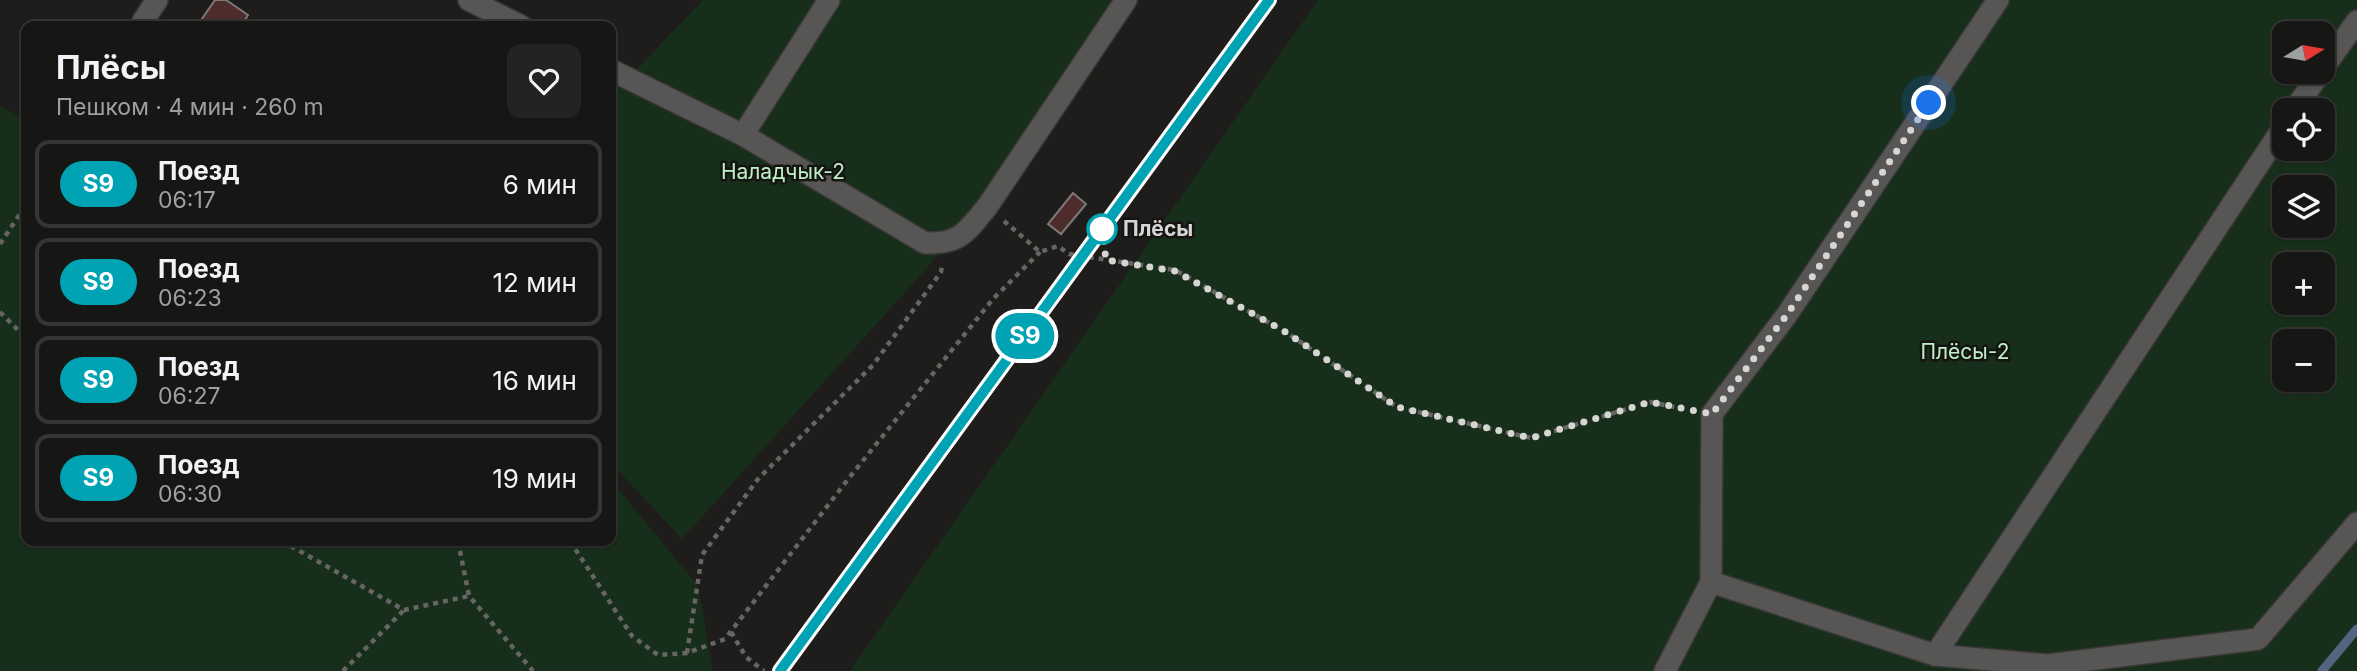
<!DOCTYPE html>
<html lang="ru">
<meta charset="utf-8">
<style>
:root{--surface:#161614;--page:#232322;--text:#f1f3f6;--muted:#9e9fa0;--line:#353534}
body{margin:0;font-family:Inter,sans-serif;background:var(--page);color:var(--text);height:100vh;display:flex;flex-direction:column;font-size:26px;white-space:nowrap}
*{box-sizing:border-box;margin:0}
p{font-size:23px;color:var(--muted)}
.icon{flex:none;width:38px;height:38px;fill:none;stroke:currentColor;stroke-width:2;stroke-linecap:round;stroke-linejoin:round}
.map{position:relative;flex:1;overflow:hidden}
.panel{position:absolute;left:21px;top:21px;width:595px;height:525px;display:flex;flex-direction:column;background:var(--surface);border-radius:14px;box-shadow:0 2px 5px #0004,0 0 0 2px var(--line)}
.panel>*{flex:none}
.badge{padding:0 14px;border-radius:23px;font-size:24px;line-height:46px}
.needle{width:46px;rotate:79deg}
.buttons{position:absolute;left:2272px;top:21px;display:grid;gap:14px}
.buttons a{display:grid;place-items:center;width:63px;height:63px;border-radius:14px;background:var(--surface);box-shadow:0 2px 5px #0004,0 0 0 2px var(--line);font-size:35px}
.you{position:absolute;width:35px;height:35px;margin:-18px;border:5px solid #fff;border-radius:50%;background:#1a73e8;box-shadow:0 0 0 10px #1a73e833}
.map>.badge{position:absolute;translate:-50% -50%;box-shadow:0 0 0 4px #fff}
.round{display:grid;place-items:center;flex:none;width:74px;height:74px;border-radius:14px;background:var(--page)}
.headline{display:flex;align-items:center;justify-content:space-between;height:119px;padding:0 35px}
h1{font-size:33px;font-weight:700;line-height:52px}
ul{padding:0;list-style:none}
li{display:flex;align-items:center;gap:21px;height:88px;margin:0 14px 10px;padding:0 21px;border:4px solid var(--line);border-radius:14px}
li div{flex:1}
li b{display:block;font-size:26px}
li em{font-style:normal}
li .badge{min-width:77px;font-weight:700;text-align:center}
.map>svg:first-child{display:block}
.green{fill:#172e1b;fill-rule:evenodd}
.lines{fill:none;stroke-linecap:round;stroke-linejoin:round}
.stream{stroke:#536380;stroke-width:9}
.building{fill:#4e2c2b;stroke:#7c7979;stroke-width:2}
.minor-casing{stroke:#393837;stroke-width:24}
.path{stroke:#666563;stroke-width:4.5;stroke-dasharray:5 5;stroke-linecap:butt}
.minor{stroke:#585654;stroke-width:21}
.rail{stroke:#b9b8b7;stroke-width:5;stroke-dasharray:9 9;stroke-linecap:butt}
.line-casing{stroke:#fff;stroke-width:16}
.line{stroke:#00a3b4;stroke-width:10}
.walk{stroke:#d6d5d4;stroke-width:7;stroke-dasharray:0 12.6}
.stop-dot{fill:#fff;stroke:#00a3b4;stroke-width:3.5}
.labels{text-anchor:middle;stroke-width:5;stroke-linejoin:round;paint-order:stroke}
.park-label{font-size:21px;fill:#bdf1c4;stroke:#151412}
.stop-label{font-size:21px;font-weight:bold;fill:#d6d5d4;stroke:#151412;text-anchor:start}
</style>
<div class="map">
<svg width="2357" height="671" viewBox="0 0 2357 671">
<rect width="100%" height="100%" fill="#1e1d1b"/>
<g class="green">
<path d="M703,0h436l-212,268 -245,271 -71,-76v-367z"/>
<path d="M1318,0h1039v671h-1507zM2284,33h38v39h-38zM2284,110h38v39h-38zM2284,187h38v39h-38zM2284,264h38v39h-38zM2284,341h38v39h-38z"/>
<path d="M0,106l26,14v421h585v-61l87,106 15,85h-713z"/>
</g>
<g class="lines">
<path class="stream" d="M2322,671l35,-42"/>
</g>
<g class="building">
<path d="M215,0h11l22,15 -6,10 2,1h-47z"/>
<path d="M1073,193l13,11 -25,30 -13,-10z"/>
</g>
<g class="lines">
<defs>
<g id="minor">
<path d="M469,0l52,26"/>
<path d="M143,21l14,-21"/>
<path d="M611,70l132,65 182,108c36,1 41,-11 62,-36l139,-207"/>
<path d="M2322,70l35,-49"/>
<path d="M2294,110l27,-38"/>
<path d="M743,135l86,-135"/>
<path d="M1711,582l224,73 113,10 210,-26 99,-116"/>
<path d="M1935,655l349,-529"/>
<path d="M1665,671l46,-89 1,-168 74,-98 212,-316"/>
</g>
</defs>
<use href="#minor" class="minor-casing"/>
<g class="path">
<path d="M1004,221l36,31 18,-6 11,8 106,16 109,61 113,76 134,31 119,-36 39,8"/>
<path d="M0,244l26,-39"/>
<path d="M0,312l26,26"/>
<path d="M282,541l122,69 65,-14"/>
<path d="M458,541l11,55 64,75"/>
<path d="M570,541l62,95 26,19 29,-2 38,-14 124,-161 144,-179 47,-47"/>
<path d="M731,632l15,25 18,14"/>
<path d="M687,653l15,-98 56,-76 115,-114 68,-93 1,-7"/>
<path d="M343,671l61,-61"/>
</g>
<use href="#minor" class="minor"/>
<path class="rail" d="M780,671l489,-671"/>
</g>
<g class="lines">
<defs>
<path id="line" d="M780,671l489,-671"/>
</defs>
<use href="#line" class="line-casing"/>
<use href="#line" class="line"/>
<path class="walk" d="M1102,229l4,31 69,11 109,60 113,76 134,31 119,-36 62,12 74,-98 143,-213"/>
</g>
<circle class="stop-dot" cx="1102" cy="229" r="14"/>
<g class="labels">
<g class="park-label">
<text x="783" y="179">Наладчык-2</text>
<text x="1965" y="359">Плёсы-2</text>
</g>
<g class="stop-label">
<text x="1123" y="236">Плёсы</text>
</g>
</g>
</svg>
<div class="buttons">
<a><svg class="needle" viewBox="-14 -14 28 28"><path d="M0-13l5 13h-10z" fill="#e53935"/><path d="M0 13l5-13h-10z" fill="#9e9fa0"/></svg></a>
<a><svg class="icon" aria-label="locate" viewBox="0 0 24 24"><circle cx="12" cy="12" r="6"/><path d="M12 2v4M12 18v4M2 12h4M18 12h4"/></svg></a>
<a><svg class="icon" aria-label="layers" viewBox="0 0 24 24"><path d="M12 4l9 5-9 5-9-5zM3 14l9 5 9-5"/></svg></a>
<a>+</a>
<a>−</a>
</div>
<div class="you" style="left:1929px;top:103px"></div>
<b class="badge" style="left:1025px;top:336px;background:#00a3b4;color:#fff">S9</b>
<section class="panel">
<div class="headline"><div><h1>Плёсы</h1><p>Пешком · 4 мин · 260 m</p></div><a class="round"><svg class="icon" aria-label="heart" viewBox="0 0 24 24"><path d="M12 20l-8-8c-3-5 5-10 8-4 3-6 11-1 8 4z"/></svg></a></div>
<ul>
<li><span class="badge" style="background:#00a3b4;color:#fff">S9</span><div><b>Поезд</b><p>06:17</p></div><em>6 мин</em></li>
<li><span class="badge" style="background:#00a3b4;color:#fff">S9</span><div><b>Поезд</b><p>06:23</p></div><em>12 мин</em></li>
<li><span class="badge" style="background:#00a3b4;color:#fff">S9</span><div><b>Поезд</b><p>06:27</p></div><em>16 мин</em></li>
<li><span class="badge" style="background:#00a3b4;color:#fff">S9</span><div><b>Поезд</b><p>06:30</p></div><em>19 мин</em></li>
</ul>
</section>
</div>
